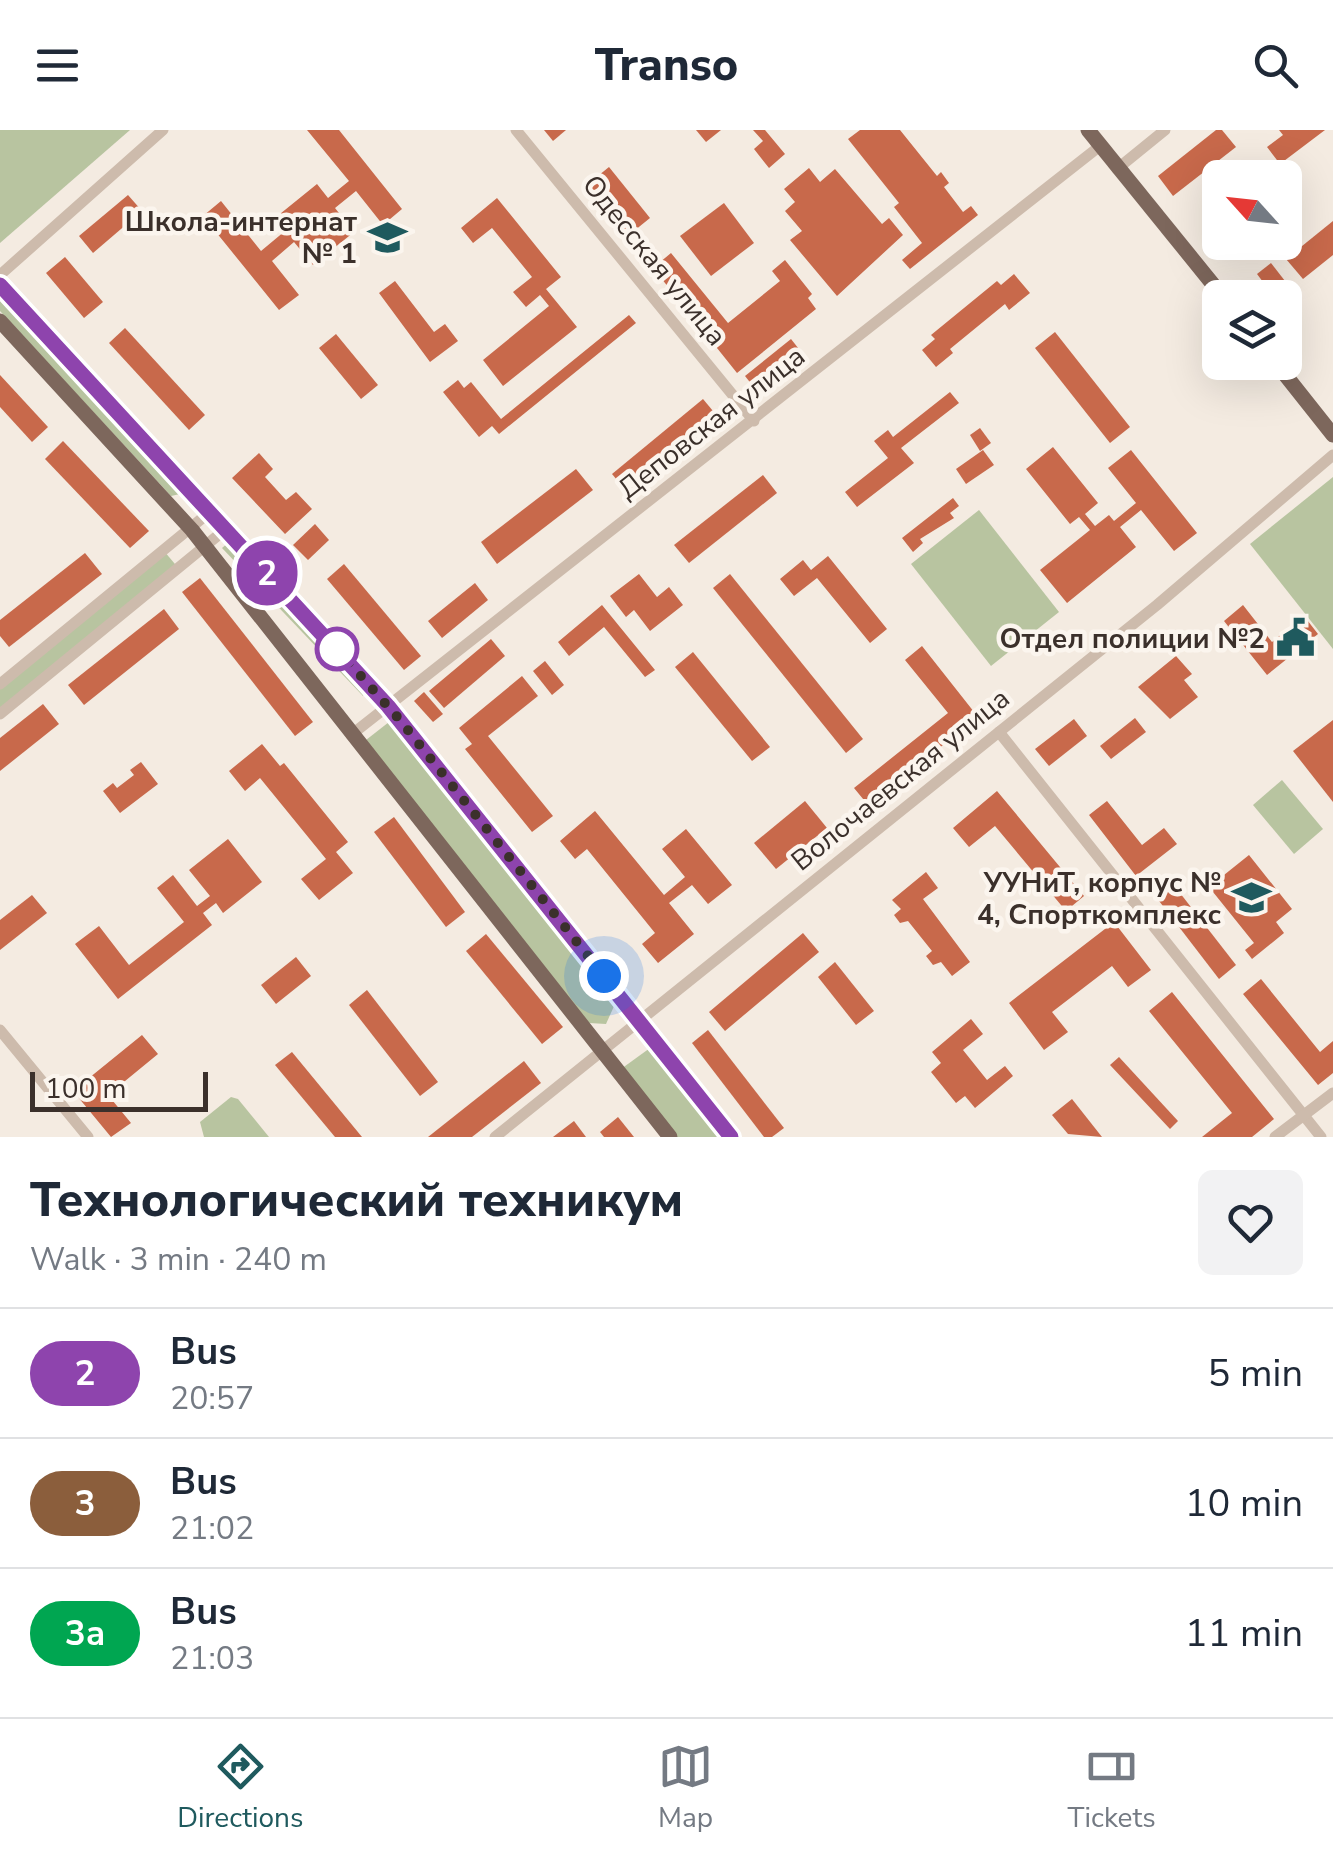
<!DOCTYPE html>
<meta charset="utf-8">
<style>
:root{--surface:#fff;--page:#f2f2f3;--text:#1f2937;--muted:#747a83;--line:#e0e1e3;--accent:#1f5a5e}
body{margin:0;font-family:"Nunito Sans",sans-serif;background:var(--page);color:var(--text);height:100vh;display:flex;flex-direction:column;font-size:38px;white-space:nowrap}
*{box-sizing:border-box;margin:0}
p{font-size:32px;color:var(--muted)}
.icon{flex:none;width:55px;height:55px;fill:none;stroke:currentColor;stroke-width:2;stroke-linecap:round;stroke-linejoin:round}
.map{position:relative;height:1007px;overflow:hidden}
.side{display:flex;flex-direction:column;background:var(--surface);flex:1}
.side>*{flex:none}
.badge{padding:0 20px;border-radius:32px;font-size:35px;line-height:65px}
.needle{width:65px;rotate:297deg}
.buttons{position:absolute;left:1202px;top:30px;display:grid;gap:20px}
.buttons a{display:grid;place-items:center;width:100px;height:100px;border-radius:15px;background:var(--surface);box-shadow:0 10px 40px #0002;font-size:50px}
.scale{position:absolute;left:30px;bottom:25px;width:178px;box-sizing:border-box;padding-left:10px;border:5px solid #3b302b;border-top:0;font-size:28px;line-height:35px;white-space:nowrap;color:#3b302b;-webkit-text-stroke:8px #fbf5ee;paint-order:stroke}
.you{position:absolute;width:50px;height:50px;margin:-25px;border:8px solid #fff;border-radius:50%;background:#1a73e8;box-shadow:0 0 0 15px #1a73e833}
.map>.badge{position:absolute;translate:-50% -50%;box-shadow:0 0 0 5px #fff}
.round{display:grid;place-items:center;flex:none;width:105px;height:105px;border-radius:15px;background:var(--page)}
.head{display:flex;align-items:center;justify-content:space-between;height:170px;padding:0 30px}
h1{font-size:48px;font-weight:800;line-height:75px}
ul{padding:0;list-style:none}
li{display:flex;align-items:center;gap:30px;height:130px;padding:0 30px;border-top:2px solid var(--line)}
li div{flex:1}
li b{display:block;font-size:38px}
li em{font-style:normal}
li .badge{min-width:110px;font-weight:700;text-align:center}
header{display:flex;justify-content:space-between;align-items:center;height:130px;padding:0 30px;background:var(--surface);font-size:45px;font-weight:800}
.tab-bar{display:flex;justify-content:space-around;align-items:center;height:140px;border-top:2px solid var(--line);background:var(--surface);font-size:28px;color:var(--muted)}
.tab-bar a{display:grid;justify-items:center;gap:5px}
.tab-bar .active{color:var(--accent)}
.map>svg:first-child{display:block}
.green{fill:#b8c4a0}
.building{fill:#c8694b}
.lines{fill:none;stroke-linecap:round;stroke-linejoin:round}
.minor{stroke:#cdbbac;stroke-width:11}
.major{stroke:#7d675c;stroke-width:15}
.line-casing{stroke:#fff;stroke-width:22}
.line{stroke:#8e44ad;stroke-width:15}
.walk{stroke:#3b302b;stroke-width:10;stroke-dasharray:0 18}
.stop-dot{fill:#fff;stroke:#8e44ad;stroke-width:5}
.labels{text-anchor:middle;stroke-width:9;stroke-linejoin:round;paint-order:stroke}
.poi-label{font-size:28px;font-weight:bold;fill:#3b302b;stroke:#fbf5ee;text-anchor:end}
.street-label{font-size:28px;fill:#3b302b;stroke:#fbf5ee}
</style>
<header><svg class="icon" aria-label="menu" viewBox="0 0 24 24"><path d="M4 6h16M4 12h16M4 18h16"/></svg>Transo<svg class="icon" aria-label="search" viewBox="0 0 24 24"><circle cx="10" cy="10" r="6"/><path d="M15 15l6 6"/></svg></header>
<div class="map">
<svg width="1333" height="1007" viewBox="0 0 1333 1007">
<rect width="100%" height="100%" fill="#f4ebe1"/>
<g class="green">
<path d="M0,0h130l-130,113z"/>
<path d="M0,167l178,191 2,6 -9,2 -171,-185z"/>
<path d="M1333,347v172l-83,-105z"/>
<path d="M979,380l80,102 -68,54 -80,-102z"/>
<path d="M229,412l136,150 -2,4 -141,-148z"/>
<path d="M164,421l16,19 -180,141v-27z"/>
<path d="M389,592l226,282 -9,20 -17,-1 -223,-283z"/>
<path d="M1282,650l41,49 -29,25 -41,-49z"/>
<path d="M650,918l71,89h-46l-54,-68z"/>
<path d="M231,967l7,2 31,38h-65l-4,-15z"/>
</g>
<g class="building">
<path d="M307,0h32l63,79 -19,16 -27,-34 -21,17 19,24 -41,33 -19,-23 -22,19 27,34 -20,15 -76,-94 18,-15 40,50 24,-20 -10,-13 42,-34 11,14 21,-17z"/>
<path d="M544,0h22l-13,11z"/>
<path d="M696,0h25l-15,12z"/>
<path d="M753,0h12l20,24 -16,14 -15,-19 9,-8z"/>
<path d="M860,0h40l37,46 4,-4 8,11 -5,4 19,25 8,-6 7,9 -68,54 -8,-9 20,-17 -28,-36 5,-4 -51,-64z"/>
<path d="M1216,0h6l14,17 -63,49 -15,-20z"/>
<path d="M1279,0h46l-45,34 -13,-17 16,-12z"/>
<path d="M609,37l41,51 -26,21 -41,-51z"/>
<path d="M809,38l11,14 15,-13 47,55 7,-6 14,17 -66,61 -47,-56 12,-9 -17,-20 10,-9 -11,-13z"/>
<path d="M128,65l14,16 -49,42 -14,-17z"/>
<path d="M497,68l64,79 -15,12 31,38 -74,59 -20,-26 66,-54 -9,-11 -14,12 -13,-15 19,-15 -40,-49 -19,15 -12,-15z"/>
<path d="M724,73l30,40 -43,33 -31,-40z"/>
<path d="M1333,91v34l-30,24 -17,-20z"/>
<path d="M671,123l57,70 52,-42 -8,-10 13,-11 27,34 -4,4 8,11 -79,64 -84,-105z"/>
<path d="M65,127l38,45 -19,16 -38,-45z"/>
<path d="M1271,133l21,27 -10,8h-7l-18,-24z"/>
<path d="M1014,144l16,19 -21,17 -4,-6 -55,45 3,4 -17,14 -14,-17 13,-11 -4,-4 66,-54 4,4z"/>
<path d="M395,151l39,51 11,-8 13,17 -28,21 -51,-69z"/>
<path d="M629,185l7,8 -137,111 -7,-8 -13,11 -36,-45 15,-12 6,8 7,-6 30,37z"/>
<path d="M125,198l80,87 -16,15 -80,-87z"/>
<path d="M1055,202l75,95 -20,16 -75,-95z"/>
<path d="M336,204l42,51 -17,14 -42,-51z"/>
<path d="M791,209l15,19 -46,37 -15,-19z"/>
<path d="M0,245l48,52 -16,15 -32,-35z"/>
<path d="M950,262l9,11 -58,45 13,15 -57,44 -12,-15 43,-34 -14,-17 14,-11 5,7z"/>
<path d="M703,269l15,18 -91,75 -15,-18z"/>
<path d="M980,298l11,15 -11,8 -10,-16z"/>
<path d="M63,311l86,90 -19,17 -85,-89z"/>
<path d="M1053,317l45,56 -13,11 10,12 14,-11 5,6 22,-18 -28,-35 23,-18 66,83 -23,18 -33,-41 -21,17 16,20 -69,56 -27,-33 50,-40 -11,-13 -9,7 -44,-55z"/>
<path d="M983,320l11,15 -28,19 -10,-15z"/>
<path d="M259,323l14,16 -8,8 21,23 10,-8 16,17 -27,25 -53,-56z"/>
<path d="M576,339l17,21 -96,74 -16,-22z"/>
<path d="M763,345l14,18 -88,70 -15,-18z"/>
<path d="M953,368l6,8 -9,7 4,5 -34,21 3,4 -10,9 -11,-14z"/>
<path d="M315,394l14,16 -21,20 -15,-15z"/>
<path d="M85,423l17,21 -93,73 -9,-11v-16z"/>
<path d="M828,426l59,73 -17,14 -53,-65 -23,18 -14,-17 23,-19 8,10z"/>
<path d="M344,434l77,92 -17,14 -77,-91z"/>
<path d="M639,444l18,23 12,-10 14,18 -33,26 -16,-21 -8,7 -16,-21z"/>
<path d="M730,444l133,165 -17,14 -133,-165z"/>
<path d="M200,448l113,144 -18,14 -113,-144z"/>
<path d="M475,453l13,17 -46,38 -14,-17z"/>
<path d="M602,475l53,65 -10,7 -41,-50 -35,29 -11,-14z"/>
<path d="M1243,475l29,37 32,-26 14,18 -51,41 -43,-54z"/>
<path d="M164,479l15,20 -95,76 -16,-20z"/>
<path d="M491,509l14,17 -61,52 -15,-17z"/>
<path d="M922,516l56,71 -110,88 -14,-17 94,-75 -43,-53z"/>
<path d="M693,522l77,95 -18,14 -77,-94z"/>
<path d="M1176,526l16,18 -8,6 14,17 -28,22 -32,-32z"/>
<path d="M545,531l19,24 -12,10 -19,-24z"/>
<path d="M522,546l16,20 -50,40 65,80 -21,16 -67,-83 7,-5 -13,-16z"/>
<path d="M424,562l19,22 -10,8 -19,-21z"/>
<path d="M43,574l16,20 -59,47v-33z"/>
<path d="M1135,588l11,14 -35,27 -11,-13z"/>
<path d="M1074,589l13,17 -38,30 -14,-17z"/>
<path d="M1333,590v82l-40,-51z"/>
<path d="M262,614l18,22 4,-3 64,79 -12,10 17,21 -34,27 -18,-21 25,-20 -66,-81 -15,13 -16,-20z"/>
<path d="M141,632l17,22 -38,29 -17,-22 10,-8 4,5 17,-13 -4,-5z"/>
<path d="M997,661l87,105 -18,15 -71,-85 -26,21 -16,-19z"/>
<path d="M805,671l22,27 -51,41 -22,-26z"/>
<path d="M1107,671l35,44 22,-17 13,16 -41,32 -47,-61z"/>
<path d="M595,681l69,84 21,-18 -23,-28 24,-20 46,56 -24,19 -16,-19 -23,18 25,31 -36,29 -16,-19 13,-11 -68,-84 -12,10 -15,-18z"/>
<path d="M394,687l71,95 -19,15 -72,-95z"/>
<path d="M228,709l34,43 -39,31 -7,-10 -13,10 9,12 -94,74 -43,-55 24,-18 30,39 55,-43 -27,-34 16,-13 24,31 13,-10 -21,-26z"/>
<path d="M1249,725l43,54 -16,13 8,11 -32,26 -7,-9 9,-7 -45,-56z"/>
<path d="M926,742l12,16 -15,11 47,63 -18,14 -11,-14 -8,3 -7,-9 6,-5 -24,-30 -8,2 -6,-8 7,-6 -9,-9z"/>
<path d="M1173,754l63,81 -17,14 -63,-82z"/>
<path d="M32,765l15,18 -47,37v-30z"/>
<path d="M1114,792l37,48 -23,17 -16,-21 -60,46 16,20 -24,18 -35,-47z"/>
<path d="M803,803l16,19 -94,79 -16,-19z"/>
<path d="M486,804l77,93 -21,17 -76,-93z"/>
<path d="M296,827l15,19 -35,28 -15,-19z"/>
<path d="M835,832l39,49 -18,14 -38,-48z"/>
<path d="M1261,849l59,73 13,-11v32l-15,12 -75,-91z"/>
<path d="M367,860l71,92 -18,14 -71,-91z"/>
<path d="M1172,862l102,127 -22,18h-50l30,-24 -83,-102z"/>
<path d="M971,889l12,15 -20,16 24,30 18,-14 8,10 -38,32 -10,-12 -9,7 -25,-31 10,-9 -9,-11z"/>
<path d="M708,900l76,98 -12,9h-8l-72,-94z"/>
<path d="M142,905l16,19 -50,41 23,28 -20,14 -38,-46z"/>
<path d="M292,922l70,85h-27l-60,-72z"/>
<path d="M1119,927l59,64 -8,8 -60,-64z"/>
<path d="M524,931l17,22 -69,54h-44z"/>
<path d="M1072,969l30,38 -34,-3 -16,-19z"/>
<path d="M618,987l16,20h-30l-4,-5z"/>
<path d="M574,991l12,16h-33z"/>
</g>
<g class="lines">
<g class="minor">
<path d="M516,0l238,291"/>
<path d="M1117,39l48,-39"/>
<path d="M0,145l163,-145"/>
<path d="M0,554l211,-173"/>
<path d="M0,584l227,-186"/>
<path d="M999,602l322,405"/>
<path d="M351,605l749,-589"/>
<path d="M0,900l88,107"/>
<path d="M495,1007l662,-532 176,-150"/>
<path d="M1275,1007l58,-44"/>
</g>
<g class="major">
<path d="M1088,0l136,168"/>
<path d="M0,155l388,421 343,431"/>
<path d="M0,191l192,209 478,607"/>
<path d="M1275,232l58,73"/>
</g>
</g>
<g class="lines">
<defs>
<path id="line" d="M0,155l388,421 343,431"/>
</defs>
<use href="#line" class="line-casing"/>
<use href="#line" class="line"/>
<path class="walk" d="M337,519l62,70 205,257"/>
</g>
<defs>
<symbol id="school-bare" viewBox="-9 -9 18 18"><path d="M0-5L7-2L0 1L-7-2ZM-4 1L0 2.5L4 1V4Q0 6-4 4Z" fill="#1f5a5e" stroke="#fbf5ee" stroke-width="2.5" paint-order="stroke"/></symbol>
<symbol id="civic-bare" viewBox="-9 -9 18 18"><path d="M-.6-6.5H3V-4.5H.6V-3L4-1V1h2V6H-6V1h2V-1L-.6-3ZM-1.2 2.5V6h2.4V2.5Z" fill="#1f5a5e" stroke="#fbf5ee" stroke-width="2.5" paint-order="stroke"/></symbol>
<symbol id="university-bare" viewBox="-9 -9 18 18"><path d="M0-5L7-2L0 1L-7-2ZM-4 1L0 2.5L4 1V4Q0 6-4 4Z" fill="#1f5a5e" stroke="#fbf5ee" stroke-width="2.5" paint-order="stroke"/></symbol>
</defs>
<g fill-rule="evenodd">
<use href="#school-bare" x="360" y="80" width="55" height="55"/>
<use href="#civic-bare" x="1268" y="480" width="55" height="55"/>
<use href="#university-bare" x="1224" y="740" width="55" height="55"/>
</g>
<circle class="stop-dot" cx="337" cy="519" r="20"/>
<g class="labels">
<g class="poi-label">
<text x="357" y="101">Школа-интернат<tspan x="357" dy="32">№ 1</tspan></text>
<text x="1265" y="518">Отдел полиции №2</text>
<text x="1221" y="762">УУНиТ, корпус №<tspan x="1221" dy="32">4, Спорткомплекс</tspan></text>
</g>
<g class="street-label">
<text transform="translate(655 130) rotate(51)" y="10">Одесская улица</text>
<text transform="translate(711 292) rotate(-38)" y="10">Деповская улица</text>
<text transform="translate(900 649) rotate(-39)" y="10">Волочаевская улица</text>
</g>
</g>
</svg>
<div class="buttons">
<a><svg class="needle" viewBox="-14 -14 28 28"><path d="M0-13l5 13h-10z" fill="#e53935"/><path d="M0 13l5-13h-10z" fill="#747a83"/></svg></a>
<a><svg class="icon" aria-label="layers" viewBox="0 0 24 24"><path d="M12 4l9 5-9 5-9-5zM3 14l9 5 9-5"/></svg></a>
</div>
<div class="scale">100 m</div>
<div class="you" style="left:604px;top:846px"></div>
<b class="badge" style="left:267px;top:443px;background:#8e44ad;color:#fff">2</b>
</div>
<section class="side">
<div class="head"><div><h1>Технологический техникум</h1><p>Walk · 3 min · 240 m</p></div><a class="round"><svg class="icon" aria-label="heart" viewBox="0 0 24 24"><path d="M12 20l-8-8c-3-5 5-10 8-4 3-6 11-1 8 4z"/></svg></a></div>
<ul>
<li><span class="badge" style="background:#8e44ad;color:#fff">2</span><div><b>Bus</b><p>20:57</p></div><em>5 min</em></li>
<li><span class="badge" style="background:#8b5e3c;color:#fff">3</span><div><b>Bus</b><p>21:02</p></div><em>10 min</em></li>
<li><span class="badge" style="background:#00a651;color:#fff">3а</span><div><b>Bus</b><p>21:03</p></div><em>11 min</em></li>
</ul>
</section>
<nav class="tab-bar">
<a class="active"><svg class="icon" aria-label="directions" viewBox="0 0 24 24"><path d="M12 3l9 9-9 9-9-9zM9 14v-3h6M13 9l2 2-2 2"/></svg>Directions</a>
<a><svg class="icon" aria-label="map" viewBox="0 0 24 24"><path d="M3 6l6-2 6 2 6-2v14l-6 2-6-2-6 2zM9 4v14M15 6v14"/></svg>Map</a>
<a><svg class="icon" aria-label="tickets" viewBox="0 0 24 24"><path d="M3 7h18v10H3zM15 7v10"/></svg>Tickets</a>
</nav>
